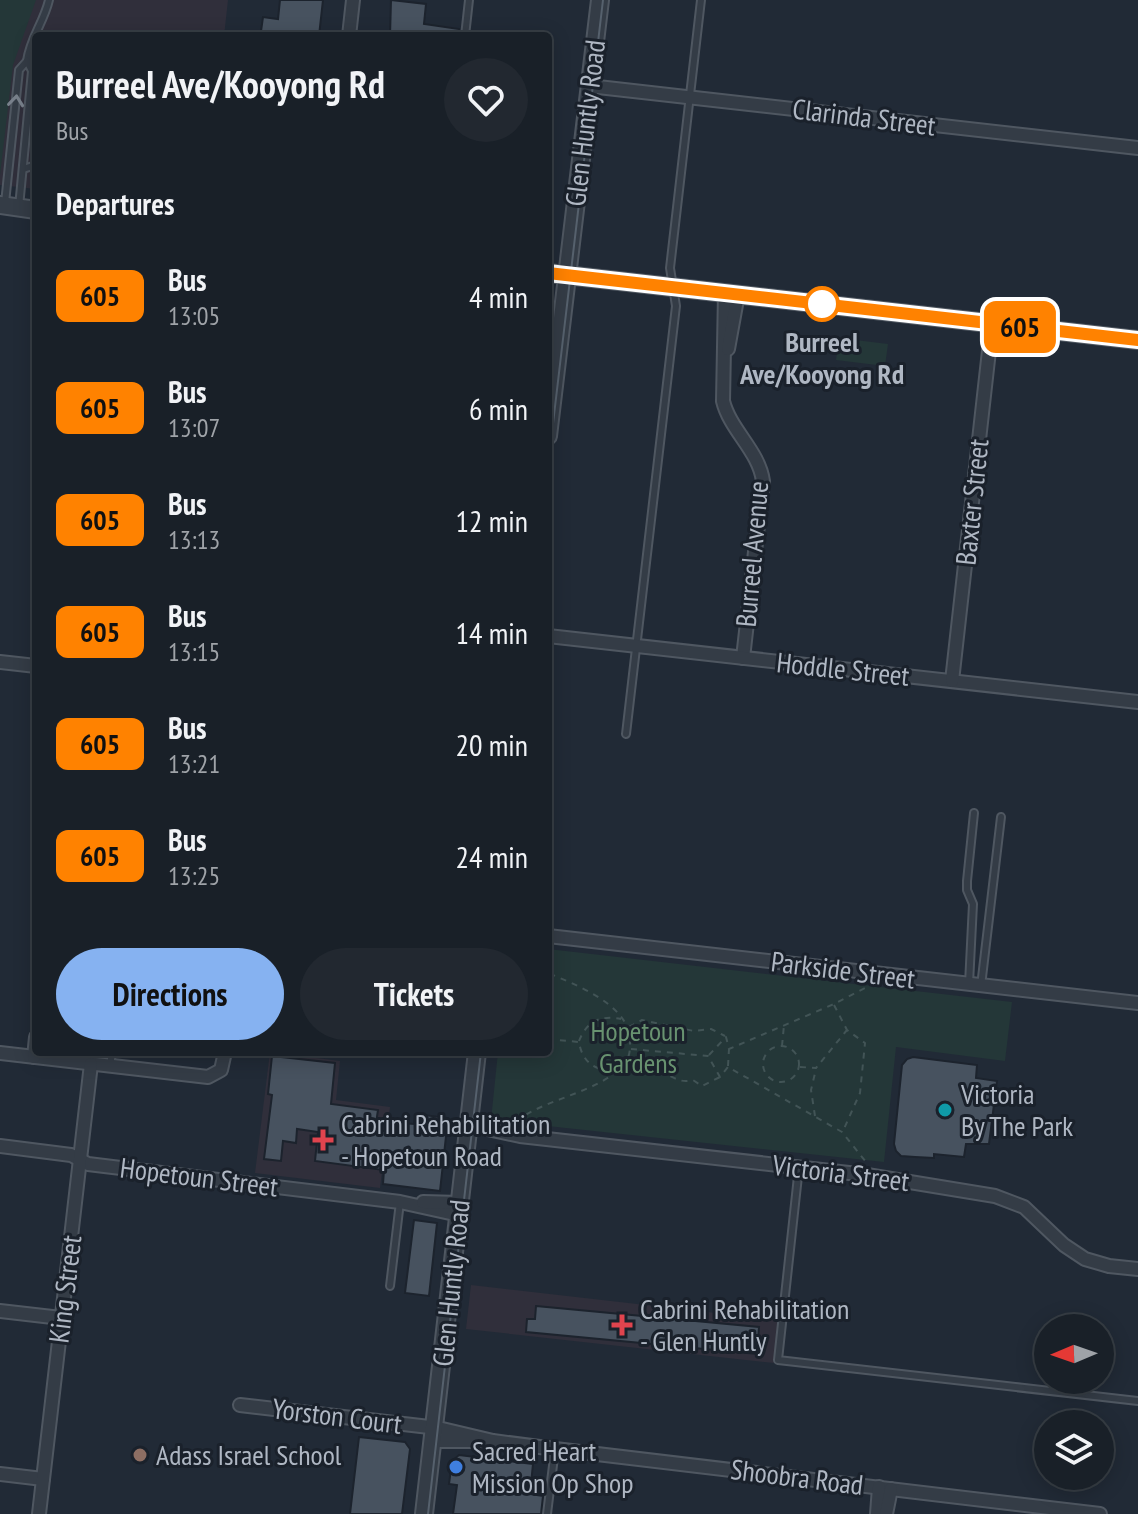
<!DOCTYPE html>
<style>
:root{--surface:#192028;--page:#222830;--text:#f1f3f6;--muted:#9fa3a8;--line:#373e45;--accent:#86b2f1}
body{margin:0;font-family:"PT Sans Narrow",sans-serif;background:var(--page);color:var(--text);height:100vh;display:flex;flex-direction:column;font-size:30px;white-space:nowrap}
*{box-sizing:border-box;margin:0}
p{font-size:26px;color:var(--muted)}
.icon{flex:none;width:44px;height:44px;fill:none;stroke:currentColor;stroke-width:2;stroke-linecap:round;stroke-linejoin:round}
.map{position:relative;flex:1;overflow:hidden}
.details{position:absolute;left:32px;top:32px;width:520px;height:1024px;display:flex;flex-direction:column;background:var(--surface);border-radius:8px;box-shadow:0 4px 20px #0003,0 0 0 2px var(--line)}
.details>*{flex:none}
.badge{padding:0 16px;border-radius:12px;font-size:28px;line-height:52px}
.needle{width:52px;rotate:268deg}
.buttons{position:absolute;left:1034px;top:1314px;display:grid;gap:16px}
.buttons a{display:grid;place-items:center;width:80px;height:80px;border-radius:50%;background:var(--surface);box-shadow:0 4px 20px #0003,0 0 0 2px var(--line);font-size:40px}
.map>.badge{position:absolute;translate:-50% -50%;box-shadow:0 0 0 4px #fff}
h2{padding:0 24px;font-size:30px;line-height:72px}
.round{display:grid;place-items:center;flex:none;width:84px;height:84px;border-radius:42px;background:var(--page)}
.summary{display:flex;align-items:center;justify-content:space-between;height:136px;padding:0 24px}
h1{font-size:38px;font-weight:600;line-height:60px}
.action{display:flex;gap:16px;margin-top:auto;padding:16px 24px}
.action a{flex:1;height:92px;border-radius:48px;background:var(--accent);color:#111;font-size:32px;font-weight:600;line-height:92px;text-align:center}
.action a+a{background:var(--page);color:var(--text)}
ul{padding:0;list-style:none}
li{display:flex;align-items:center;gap:24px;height:112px;padding:0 24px}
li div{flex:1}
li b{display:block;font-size:30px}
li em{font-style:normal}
li .badge{min-width:88px;font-weight:700;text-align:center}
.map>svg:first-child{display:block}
.medical{fill:#302f3b}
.green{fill:#243738}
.building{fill:#47525f;stroke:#1c232d;stroke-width:2}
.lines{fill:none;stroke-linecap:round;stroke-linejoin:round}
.service-casing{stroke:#4f5761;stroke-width:10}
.minor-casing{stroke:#4f5761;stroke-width:16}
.tertiary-casing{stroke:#4f5761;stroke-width:20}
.path{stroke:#425456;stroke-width:2;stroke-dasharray:6 6;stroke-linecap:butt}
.service{stroke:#343c46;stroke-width:6}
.minor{stroke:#343c46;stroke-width:12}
.tertiary{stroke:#343c46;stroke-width:16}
.tram{stroke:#56616d;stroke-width:2}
.oneway{stroke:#78808b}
.line-casing{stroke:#fff;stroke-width:18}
.line{stroke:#ff8200;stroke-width:12}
.stop-dot{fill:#fff;stroke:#ff8200;stroke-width:4}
.culture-dot{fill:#0f9aa8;stroke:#1a212b;stroke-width:3}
.health-dot{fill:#e0444e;stroke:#1a212b;stroke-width:3}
.education-dot{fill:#8d6e63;stroke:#1a212b;stroke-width:3}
.shop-dot{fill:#3f7fe0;stroke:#1a212b;stroke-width:3}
.labels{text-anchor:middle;stroke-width:6;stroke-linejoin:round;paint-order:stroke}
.street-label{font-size:28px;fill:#afb7c3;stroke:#1a212b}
.stop-label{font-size:28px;font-weight:bold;fill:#afb7c3;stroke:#1a212b}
.park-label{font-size:28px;fill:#689270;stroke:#1a212b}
.poi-label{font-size:28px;fill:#afb7c3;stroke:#1a212b;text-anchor:start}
</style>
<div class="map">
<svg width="1138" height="1514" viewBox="0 0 1138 1514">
<rect width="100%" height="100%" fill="#212a36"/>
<g class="medical">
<path d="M0,0h228l-4,36h-188v153l-36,-4z"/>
<path d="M270,1052l70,9 -4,39 54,7 -10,81 -125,-15z"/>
<path d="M471,1285l307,35 -4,43 -308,-34z"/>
</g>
<g class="green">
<path d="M0,0h36l-23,65 -13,110z"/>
<path d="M839,338l49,6 -3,22 -49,-6z"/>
<path d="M548,949l464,53 -7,59 -109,-14 -12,115 -393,-42 7,-68h50z"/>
</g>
<g class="building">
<path d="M280,0h43l-4,36 -58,-5 2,-14 15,2z"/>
<path d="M391,0l35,4 -2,20 35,5 -1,7h-68z"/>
<path d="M272,1056l63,7 -4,41 47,6 -3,20 25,3 1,-10 13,1 2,-10 32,4 -8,73 -57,-7 1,-14 -69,-9 3,-29 -21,-3 -1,14 -13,-2 -2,20 -17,-2 8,-64 -4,-1z"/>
<path d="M913,1057l64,8 -1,13 21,3 -8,63h-23l-2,13 -30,-3v4l-19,-1 -14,-1 -5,-5 -2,-7 8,-79 5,-6z"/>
<path d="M414,1220l23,3 -8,73 -24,-3z"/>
<path d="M536,1306l223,21 -2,27 -231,-22 1,-13h8z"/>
<path d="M359,1437l46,5 5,7 -8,65h-52z"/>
<path d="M459,1455l74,9 -3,30 13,2 -2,18h-88l4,-29 -8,-1 3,-23z"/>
</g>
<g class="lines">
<defs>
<g id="service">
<path d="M465,36l4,-36"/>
<path d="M27,61c3,-23 17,-39 22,-61"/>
<path d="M23,169l13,-4"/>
<path d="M5,203l14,-133 8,-9 5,10 -13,136"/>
<path d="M626,734l50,-428 -6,-38 31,-268"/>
<path d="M969,984l4,-80 -6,-14v-9l7,-68"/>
<path d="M981,986l20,-169"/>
<path d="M110,1066l2,-14"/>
<path d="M799,1167l-21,193 360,41"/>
<path d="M390,1286l10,-84"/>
<path d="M547,1514l8,-65"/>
</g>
<g id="minor">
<path d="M349,36l4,-36"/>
<path d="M589,86l549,62"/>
<path d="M725,293l-2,108c7,29 36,50 40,80l-20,177"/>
<path d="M728,349l10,-55"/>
<path d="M548,636l590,66"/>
<path d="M0,662l36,4"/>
<path d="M952,681l40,-357"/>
<path d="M548,936l590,67"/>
<path d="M0,1053l208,24 13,-7 4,-18"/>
<path d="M34,1057l2,-20"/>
<path d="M469,1125l51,11 347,39 128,21 29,11 40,38 21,14 24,7 29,3"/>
<path d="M0,1146l71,9 17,9 312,38 59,13"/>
<path d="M423,1202l37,1"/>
<path d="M0,1311l61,7"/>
<path d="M240,1405l198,23 55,13 62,8 545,65"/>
<path d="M433,1441h45"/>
<path d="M0,1474l43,5"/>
<path d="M39,1514l52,-450"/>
<path d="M877,1514l2,-27"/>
<path d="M886,1514l5,-25"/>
</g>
<g id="tertiary">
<path d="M0,205l36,5"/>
<path d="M548,273l590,67"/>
<path d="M548,436l52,-436"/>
<path d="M424,1514l53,-462"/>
</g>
</defs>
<use href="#service" class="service-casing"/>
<use href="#minor" class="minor-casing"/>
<use href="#tertiary" class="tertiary-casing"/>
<g class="path">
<path d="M834,1005l13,25 18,13 -5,50 -17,38"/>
<path d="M629,1027l13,-7 52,11 17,-2 14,7"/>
<path d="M548,1039l31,3c3,20 16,29 36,29"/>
<path d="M579,1041c8,-20 21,-26 42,-22"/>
<path d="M782,1046l2,-21"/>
<circle cx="781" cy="1064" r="18"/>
<path d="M631,1049l77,7 12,21 8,-10 114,65 24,30"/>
<path d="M709,1055l17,-18 3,12 105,-45 35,-18"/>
<path d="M728,1066l1,-17"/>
<path d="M624,1067c19,10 22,2 38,6 12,3 17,11 31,7l9,6 18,-9"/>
<path d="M800,1067l16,1 31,-38"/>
<path d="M815,1116l-4,-26 5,-21"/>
<path d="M516,1121c32,-23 76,-27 105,-53 10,-9 10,-22 8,-34 -5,-31 -55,-50 -81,-61"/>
</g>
<use href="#service" class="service"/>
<use href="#minor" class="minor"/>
<use href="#tertiary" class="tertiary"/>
<g class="tram">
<path d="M548,466l55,-466"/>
<path d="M428,1514l53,-462"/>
</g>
</g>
<defs><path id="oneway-chevron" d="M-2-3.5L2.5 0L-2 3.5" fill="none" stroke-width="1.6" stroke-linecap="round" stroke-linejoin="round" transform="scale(2)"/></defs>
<use class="oneway" href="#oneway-chevron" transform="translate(16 101) rotate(-84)"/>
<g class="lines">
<defs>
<path id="line" d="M548,273l590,67"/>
</defs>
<use href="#line" class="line-casing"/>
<use href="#line" class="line"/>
</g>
<circle class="stop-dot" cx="822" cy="304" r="16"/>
<circle class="culture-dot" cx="945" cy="1110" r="8"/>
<g class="health-dot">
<path d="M319 1128h8v8h8v8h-8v8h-8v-8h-8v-8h8z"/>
<path d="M618 1313h8v8h8v8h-8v8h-8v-8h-8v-8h8z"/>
</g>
<circle class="education-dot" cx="140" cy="1455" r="8"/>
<circle class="shop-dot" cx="456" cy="1467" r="8"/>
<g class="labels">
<g class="street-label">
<text transform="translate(864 117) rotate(7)" y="10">Clarinda Street</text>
<text transform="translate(585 123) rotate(-83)" y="10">Glen Huntly Road</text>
<text transform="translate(972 502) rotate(-84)" y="10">Baxter Street</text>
<text transform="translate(752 554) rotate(-85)" y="10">Burreel Avenue</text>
<text transform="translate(843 669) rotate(6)" y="10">Hoddle Street</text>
<text transform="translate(843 970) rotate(7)" y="10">Parkside Street</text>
<text transform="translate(841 1173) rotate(7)" y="10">Victoria Street</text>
<text transform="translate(199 1177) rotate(7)" y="10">Hopetoun Street</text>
<text transform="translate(451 1283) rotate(-84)" y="10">Glen Huntly Road</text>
<text transform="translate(65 1289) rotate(-83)" y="10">King Street</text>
<text transform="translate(337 1416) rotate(7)" y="10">Yorston Court</text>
<text transform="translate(797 1477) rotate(7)" y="10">Shoobra Road</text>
</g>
<g class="stop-label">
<text x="822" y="352">Burreel<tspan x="822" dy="32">Ave/Kooyong Rd</tspan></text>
</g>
<g class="park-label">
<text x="638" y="1041">Hopetoun<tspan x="638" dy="32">Gardens</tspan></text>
</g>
<g class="poi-label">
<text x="961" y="1104">Victoria<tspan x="961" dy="32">By The Park</tspan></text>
<text x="341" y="1134">Cabrini Rehabilitation<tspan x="341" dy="32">- Hopetoun Road</tspan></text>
<text x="640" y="1319">Cabrini Rehabilitation<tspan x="640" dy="32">- Glen Huntly</tspan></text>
<text x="472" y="1461">Sacred Heart<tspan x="472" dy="32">Mission Op Shop</tspan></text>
<text x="156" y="1465">Adass Israel School</text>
</g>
</g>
</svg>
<div class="buttons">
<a><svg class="needle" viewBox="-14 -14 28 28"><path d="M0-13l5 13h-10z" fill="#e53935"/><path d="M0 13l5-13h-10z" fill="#9fa3a8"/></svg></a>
<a><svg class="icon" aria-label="layers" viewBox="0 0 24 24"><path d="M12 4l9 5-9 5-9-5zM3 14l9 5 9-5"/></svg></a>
</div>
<b class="badge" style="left:1020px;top:327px;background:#ff8200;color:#111">605</b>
<section class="details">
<div class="summary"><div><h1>Burreel Ave/Kooyong Rd</h1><p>Bus</p></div><a class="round"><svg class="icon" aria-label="heart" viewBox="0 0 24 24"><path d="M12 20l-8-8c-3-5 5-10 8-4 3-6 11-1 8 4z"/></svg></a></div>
<h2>Departures</h2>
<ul>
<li><span class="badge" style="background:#ff8200;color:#111">605</span><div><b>Bus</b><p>13:05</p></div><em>4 min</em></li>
<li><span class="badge" style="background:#ff8200;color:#111">605</span><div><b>Bus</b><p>13:07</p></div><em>6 min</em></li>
<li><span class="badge" style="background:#ff8200;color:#111">605</span><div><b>Bus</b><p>13:13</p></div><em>12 min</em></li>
<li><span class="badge" style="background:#ff8200;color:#111">605</span><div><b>Bus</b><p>13:15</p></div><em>14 min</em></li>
<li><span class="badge" style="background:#ff8200;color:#111">605</span><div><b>Bus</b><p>13:21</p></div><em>20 min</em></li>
<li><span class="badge" style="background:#ff8200;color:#111">605</span><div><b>Bus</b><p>13:25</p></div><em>24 min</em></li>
</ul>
<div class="action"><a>Directions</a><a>Tickets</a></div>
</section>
</div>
